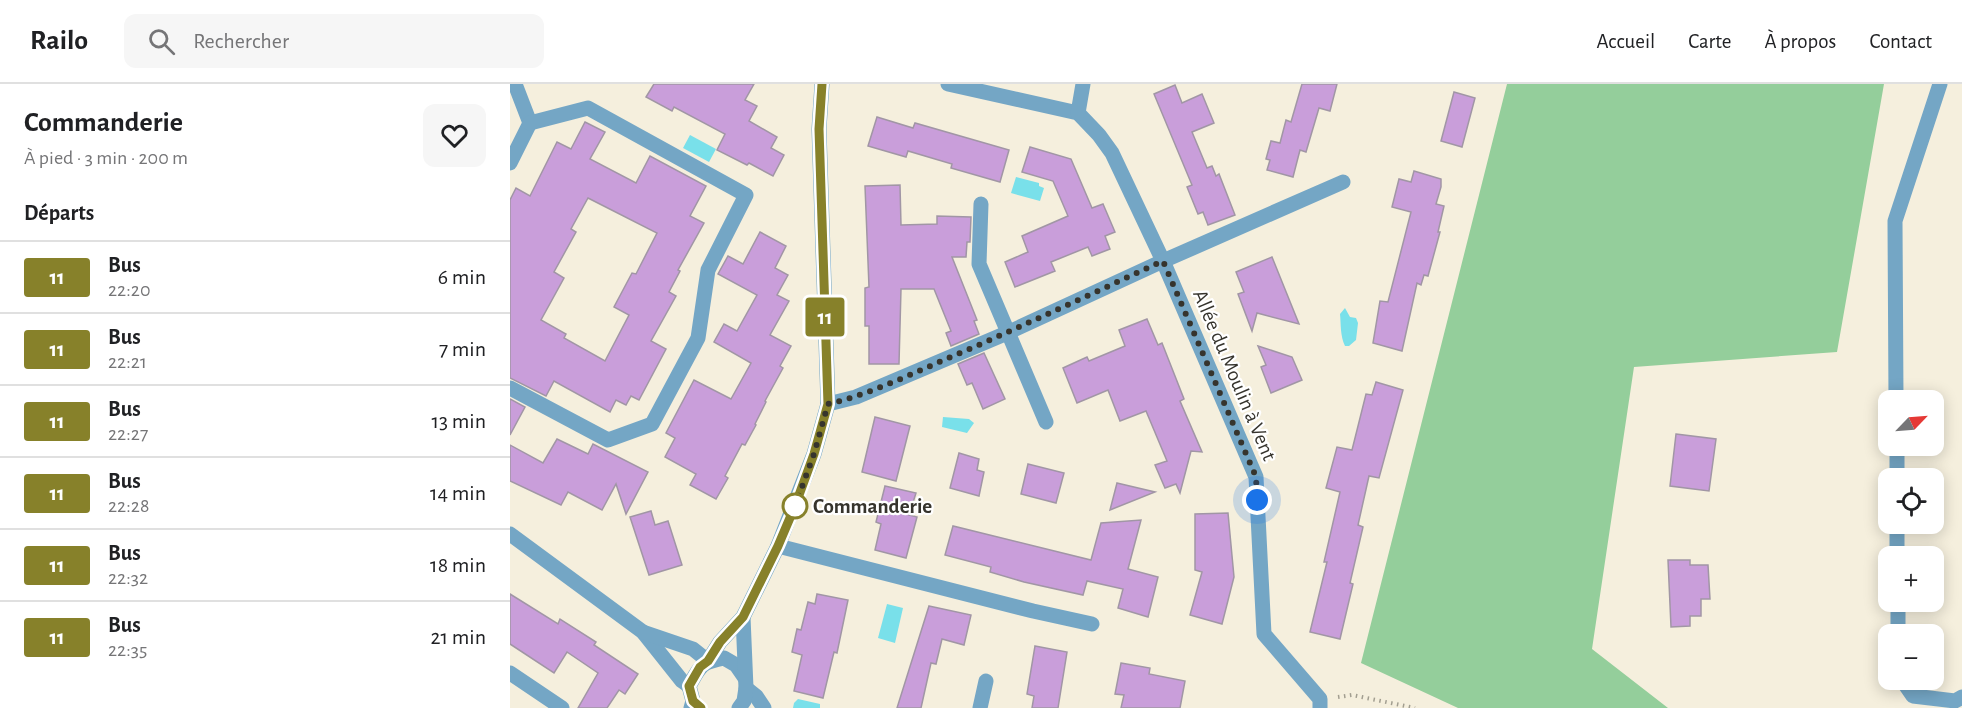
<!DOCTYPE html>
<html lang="fr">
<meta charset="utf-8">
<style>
:root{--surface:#fff;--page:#f6f6f6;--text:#202124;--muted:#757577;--line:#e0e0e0}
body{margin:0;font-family:"Alegreya Sans",sans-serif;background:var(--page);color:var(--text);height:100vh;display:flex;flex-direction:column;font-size:22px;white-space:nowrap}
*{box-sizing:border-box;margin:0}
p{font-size:20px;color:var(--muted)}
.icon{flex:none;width:33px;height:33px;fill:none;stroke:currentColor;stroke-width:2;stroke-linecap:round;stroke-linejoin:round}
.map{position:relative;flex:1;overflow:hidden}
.side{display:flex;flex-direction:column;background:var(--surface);width:510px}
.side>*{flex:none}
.badge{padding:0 12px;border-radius:4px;font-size:21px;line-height:39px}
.needle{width:39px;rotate:65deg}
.fabs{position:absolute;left:1368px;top:306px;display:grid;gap:12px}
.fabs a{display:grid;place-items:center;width:66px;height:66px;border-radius:12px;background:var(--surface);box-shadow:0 3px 15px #0003;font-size:30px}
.you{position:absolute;width:30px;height:30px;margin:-15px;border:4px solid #fff;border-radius:50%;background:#1a73e8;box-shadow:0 0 0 9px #1a73e833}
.map>.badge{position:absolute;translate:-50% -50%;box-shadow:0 0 0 3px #fff}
h2{padding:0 24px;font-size:22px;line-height:54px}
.round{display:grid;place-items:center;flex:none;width:63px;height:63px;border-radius:12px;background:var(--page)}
.overview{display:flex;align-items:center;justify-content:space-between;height:102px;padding:0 24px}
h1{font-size:28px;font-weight:700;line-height:45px}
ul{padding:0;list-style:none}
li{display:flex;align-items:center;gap:18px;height:72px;padding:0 24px;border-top:2px solid var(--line)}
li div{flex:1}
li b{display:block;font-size:22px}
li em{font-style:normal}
li .badge{min-width:66px;font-weight:700;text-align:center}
header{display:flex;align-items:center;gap:36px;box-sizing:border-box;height:84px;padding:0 30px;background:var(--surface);border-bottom:2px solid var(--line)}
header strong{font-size:28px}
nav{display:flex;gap:33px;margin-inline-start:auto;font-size:21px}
.search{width:420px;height:54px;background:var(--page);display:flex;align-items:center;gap:15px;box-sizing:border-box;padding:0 21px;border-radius:12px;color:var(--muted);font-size:22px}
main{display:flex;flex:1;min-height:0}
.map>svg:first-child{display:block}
.green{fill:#94ce9b}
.water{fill:#79e0ea}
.building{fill:#c99eda;stroke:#a196a5;stroke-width:1.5;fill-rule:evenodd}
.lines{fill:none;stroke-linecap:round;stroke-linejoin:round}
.path{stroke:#a29e90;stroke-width:4;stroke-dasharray:1.5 4.5;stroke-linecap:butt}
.minor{stroke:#74a6c5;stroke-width:15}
.line-casing{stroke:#fff;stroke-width:14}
.line{stroke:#87812a;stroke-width:9}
.walk{stroke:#36342d;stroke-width:6;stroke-dasharray:0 10.8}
.stop-dot{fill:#fff;stroke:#87812a;stroke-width:3}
.labels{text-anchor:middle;stroke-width:4.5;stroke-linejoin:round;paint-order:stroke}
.street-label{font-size:21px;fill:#36342d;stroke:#fff}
.stop-label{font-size:21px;font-weight:bold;fill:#36342d;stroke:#fff;text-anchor:start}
</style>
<header>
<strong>Railo</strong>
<div class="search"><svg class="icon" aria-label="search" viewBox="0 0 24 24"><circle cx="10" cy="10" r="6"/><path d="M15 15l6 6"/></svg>Rechercher</div>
<nav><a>Accueil</a><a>Carte</a><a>À propos</a><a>Contact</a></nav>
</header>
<main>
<section class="side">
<div class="overview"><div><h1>Commanderie</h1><p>À pied · 3 min · 200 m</p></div><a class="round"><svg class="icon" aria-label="heart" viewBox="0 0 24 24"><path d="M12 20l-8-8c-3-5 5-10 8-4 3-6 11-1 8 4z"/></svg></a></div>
<h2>Départs</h2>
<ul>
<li><span class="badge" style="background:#87812a;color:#fff">11</span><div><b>Bus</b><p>22:20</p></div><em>6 min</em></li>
<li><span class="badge" style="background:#87812a;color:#fff">11</span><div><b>Bus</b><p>22:21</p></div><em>7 min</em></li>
<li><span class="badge" style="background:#87812a;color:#fff">11</span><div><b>Bus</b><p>22:27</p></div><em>13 min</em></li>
<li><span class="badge" style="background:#87812a;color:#fff">11</span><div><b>Bus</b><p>22:28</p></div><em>14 min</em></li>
<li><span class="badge" style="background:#87812a;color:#fff">11</span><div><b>Bus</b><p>22:32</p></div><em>18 min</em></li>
<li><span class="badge" style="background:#87812a;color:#fff">11</span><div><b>Bus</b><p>22:35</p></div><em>21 min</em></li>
</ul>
</section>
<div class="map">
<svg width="1452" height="624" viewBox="0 0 1452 624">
<rect width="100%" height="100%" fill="#f5efdd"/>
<path class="green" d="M997,0h377l-47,268 -203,15 -42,282 76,59h-210l-97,-45z"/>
<g class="water">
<path d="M180,51l26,14 -7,13 -26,-14z"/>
<path d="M506,93l23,6v3l5,2 -4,13 -29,-8z"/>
<path d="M835,224l5,9 6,1 2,5 -2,17 -7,6h-4c-5,-10 -4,-22 -5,-32z"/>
<path d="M433,333l26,2 5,4 -7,10 -25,-6z"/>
<path d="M377,520l16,4 -8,35 -17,-5z"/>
<path d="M288,615l22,5v4h-27l1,-5z"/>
</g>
<g class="building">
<path d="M144,0h100l-9,16 12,6 -8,15 28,16 -6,11 13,7 -11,21 -24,-13 -2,2 -30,-15 8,-16 -51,-27 -2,4 -26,-14z"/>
<path d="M792,0h35l-7,27 -11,-3 -13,44 -6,-2 -7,27 -26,-7 3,-10 -4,-1 5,-18 9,2 6,-23 5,2z"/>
<path d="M665,1l7,18 20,-9 12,29 -22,9 15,36 5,-2 4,10 3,-2 16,41 -27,10 -5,-13 -5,2 -11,-27 5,-2 -38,-91z"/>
<path d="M944,8l21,6 -13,49 -21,-6z"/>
<path d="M367,33l36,11 2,-5 94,27 -9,32 -49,-14 1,-4 -44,-13 -2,6 -38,-11z"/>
<path d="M75,38l20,10 -15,27 46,24 14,-27 56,30 -16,30 14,7 -26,47 2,1 -11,21 7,4 -25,45 15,8 -27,51 -8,-4 -5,9 -10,-5 -6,12 -56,-31 -8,15 -36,-18v-178l6,-12 14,8 27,-54 14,7zM78,114l69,35 -21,41 -4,-1 -18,34 15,8 -24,46 -41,-23 2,-4 -25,-14 23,-42 -10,-6 22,-40 -5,-3z"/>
<path d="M520,63l41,12 21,49 11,-4 12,28 -10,4 5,13 -18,7 -4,-9 -37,15 4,9 -40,16 -10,-25 23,-10 -6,-16 46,-20 -15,-35 -31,-9z"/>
<path d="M904,87l27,8v8l-5,17 8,2 -6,26h2l-12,44 -4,-1 -3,10 -4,-2 -15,68 -29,-8 7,-42 8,1 23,-90 -19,-5 7,-28 12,3z"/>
<path d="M390,101l1,40 36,-1v-8l34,1 -1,25h-3l-1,15h-14l25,63 -3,1 5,13 -28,12 -5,-13 5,-2 -17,-42h-33l-2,75h-30v-38h-4v-38l4,-1 -4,-101z"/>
<path d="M250,148l26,14 -11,22 13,7 -11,20 12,6 -19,34 21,11 -11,20 3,2 -18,33 1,1 -11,22 1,1 -11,20 -3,-1 -17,32 3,2 -12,21 -26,-14 6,-11 -31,-17 10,-19 -9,-5 28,-53 37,19 20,-36 -37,-21 10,-18 13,7 20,-36 -39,-21 10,-18 15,8z"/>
<path d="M762,173l27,67 -42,-11 -5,18 -14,-37 6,-2 -8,-20z"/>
<path d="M637,235l11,26 4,-2 22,56 -4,2 22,51 -11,-1 -11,42 -4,-9 -11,4 -10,-23 12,-4 -21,-50 -26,10 -12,-31 -31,13 -14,-35 24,-11 2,4 36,-15 -6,-16z"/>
<path d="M748,262l34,11 10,23 -31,13 -10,-26 5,-2z"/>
<path d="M474,269l21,46 -22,10 -11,-26 -5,2 -9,-21z"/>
<path d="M866,298l27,8 -24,88 -10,-2 -11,49 5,2 -13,56 3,1 -13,55 -30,-7 17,-70h-3l16,-70 -14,-4 11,-41 15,3 14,-56 6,1z"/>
<path d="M0,315l15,8 -15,28z"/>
<path d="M365,333l35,9 -14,55 -34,-9z"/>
<path d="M1166,350l40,5 -7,52 -39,-5z"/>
<path d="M47,355l31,15 5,-10 55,28 -22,42 -10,-30 -14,26 -34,-18 -7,13 -51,-24v-36l33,18z"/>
<path d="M449,369l20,6 -2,11 7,2 -5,24 -29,-8z"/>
<path d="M518,380l36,9 -8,30 -35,-9z"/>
<path d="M607,399l38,9 -45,18z"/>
<path d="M375,402l31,7 -7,22 8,2 -11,41 -31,-8 6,-26 -5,-2z"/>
<path d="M141,427l4,14 13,-4 14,44 -33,10 -19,-58z"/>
<path d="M718,429l6,64 -12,47 -32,-9 12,-43 -7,-2v-56z"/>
<path d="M631,436l-13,49 30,8 -10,40 -30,-9 5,-19 -36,-8 -4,14 -59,-13 -34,-10 1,-5 -46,-12 8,-29 138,34 10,-37z"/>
<path d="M1158,476h22v5h18l2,34h-9v17h-11v10l-19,1z"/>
<path d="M0,510l48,30 2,-5 36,23 -2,3 44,29 -13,20 -6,-4 -12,18h-29l20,-35 -31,-21 -13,21 -44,-29z"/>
<path d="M307,510l31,6 -11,53 -3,-1 -11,46 -29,-7 8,-36 -10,-3 5,-23 4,1 7,-28 7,2z"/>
<path d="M419,522l42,9 -7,30 -22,-6 -6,25 -5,-1 -10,45h-24z"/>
<path d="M525,562l32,6 -9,56h-26l2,-12 -7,-2z"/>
<path d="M611,579l29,5 -1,6 36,7 -5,27h-59l3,-13 -9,-1z"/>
</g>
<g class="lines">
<path class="path" d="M828,613l14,-2 63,13"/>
<g class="minor">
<path d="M5,0l15,39"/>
<path d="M438,0l130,29 21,22 13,18 51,108 93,216 8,157 56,65v9"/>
<path d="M568,29l5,-29"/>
<path d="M0,79l20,-40"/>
<path d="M471,120l-2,60 67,158"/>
<path d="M0,304l98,52 44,-16 46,-86 10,-68 38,-75 -158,-87 -58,15"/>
<path d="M1386,316l-1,-179 45,-137"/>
<path d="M318,320l28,-7 151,-64 156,-72 180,-79"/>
<path d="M1387,362v32"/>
<path d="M1387,440v32"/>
<path d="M0,450l133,98 39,49 7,5"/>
<path d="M268,462l255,65 59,13"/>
<path d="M1388,518v32"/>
<path d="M133,548l50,17 15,12"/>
<path d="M198,577l12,-19 23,-25 35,-71 36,-92 14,-50 -9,-275 3,-45"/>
<path d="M0,589l52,35"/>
<path d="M1392,596l11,16 42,5 7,-4"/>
<path d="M236,604l10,8 8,12"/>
<path d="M181,624l2,-7 -4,-15c12,-21 11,-23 35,-28l12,7 9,13"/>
<path d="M229,624l5,-7 2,-13 -3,-71"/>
<path d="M470,624l6,-27"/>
</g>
</g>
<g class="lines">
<defs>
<path id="line" d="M191,624l-8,-7 -4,-15 11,-19 8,-6 12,-19 23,-25 35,-71 17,-40 19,-52 14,-50 -9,-275 3,-45"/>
</defs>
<use href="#line" class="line-casing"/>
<use href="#line" class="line"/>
<path class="walk" d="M285,422l19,-52 14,-50c43,-10 83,-30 123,-47 72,-31 142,-64 212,-96l93,216 1,23"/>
</g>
<circle class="stop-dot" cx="285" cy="422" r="12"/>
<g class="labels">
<g class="street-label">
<text transform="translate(725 291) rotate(67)" y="7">Allée du Moulin à Vent</text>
</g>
<g class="stop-label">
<text x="303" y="429">Commanderie</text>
</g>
</g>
</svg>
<div class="fabs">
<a><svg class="needle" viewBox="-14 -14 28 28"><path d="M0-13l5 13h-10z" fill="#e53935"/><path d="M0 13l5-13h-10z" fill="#757577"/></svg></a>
<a><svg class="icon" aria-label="locate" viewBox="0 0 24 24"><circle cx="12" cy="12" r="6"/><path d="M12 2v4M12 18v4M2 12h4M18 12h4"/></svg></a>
<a>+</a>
<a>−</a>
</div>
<div class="you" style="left:747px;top:416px"></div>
<b class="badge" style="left:315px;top:233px;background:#87812a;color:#fff">11</b>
</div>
</main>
